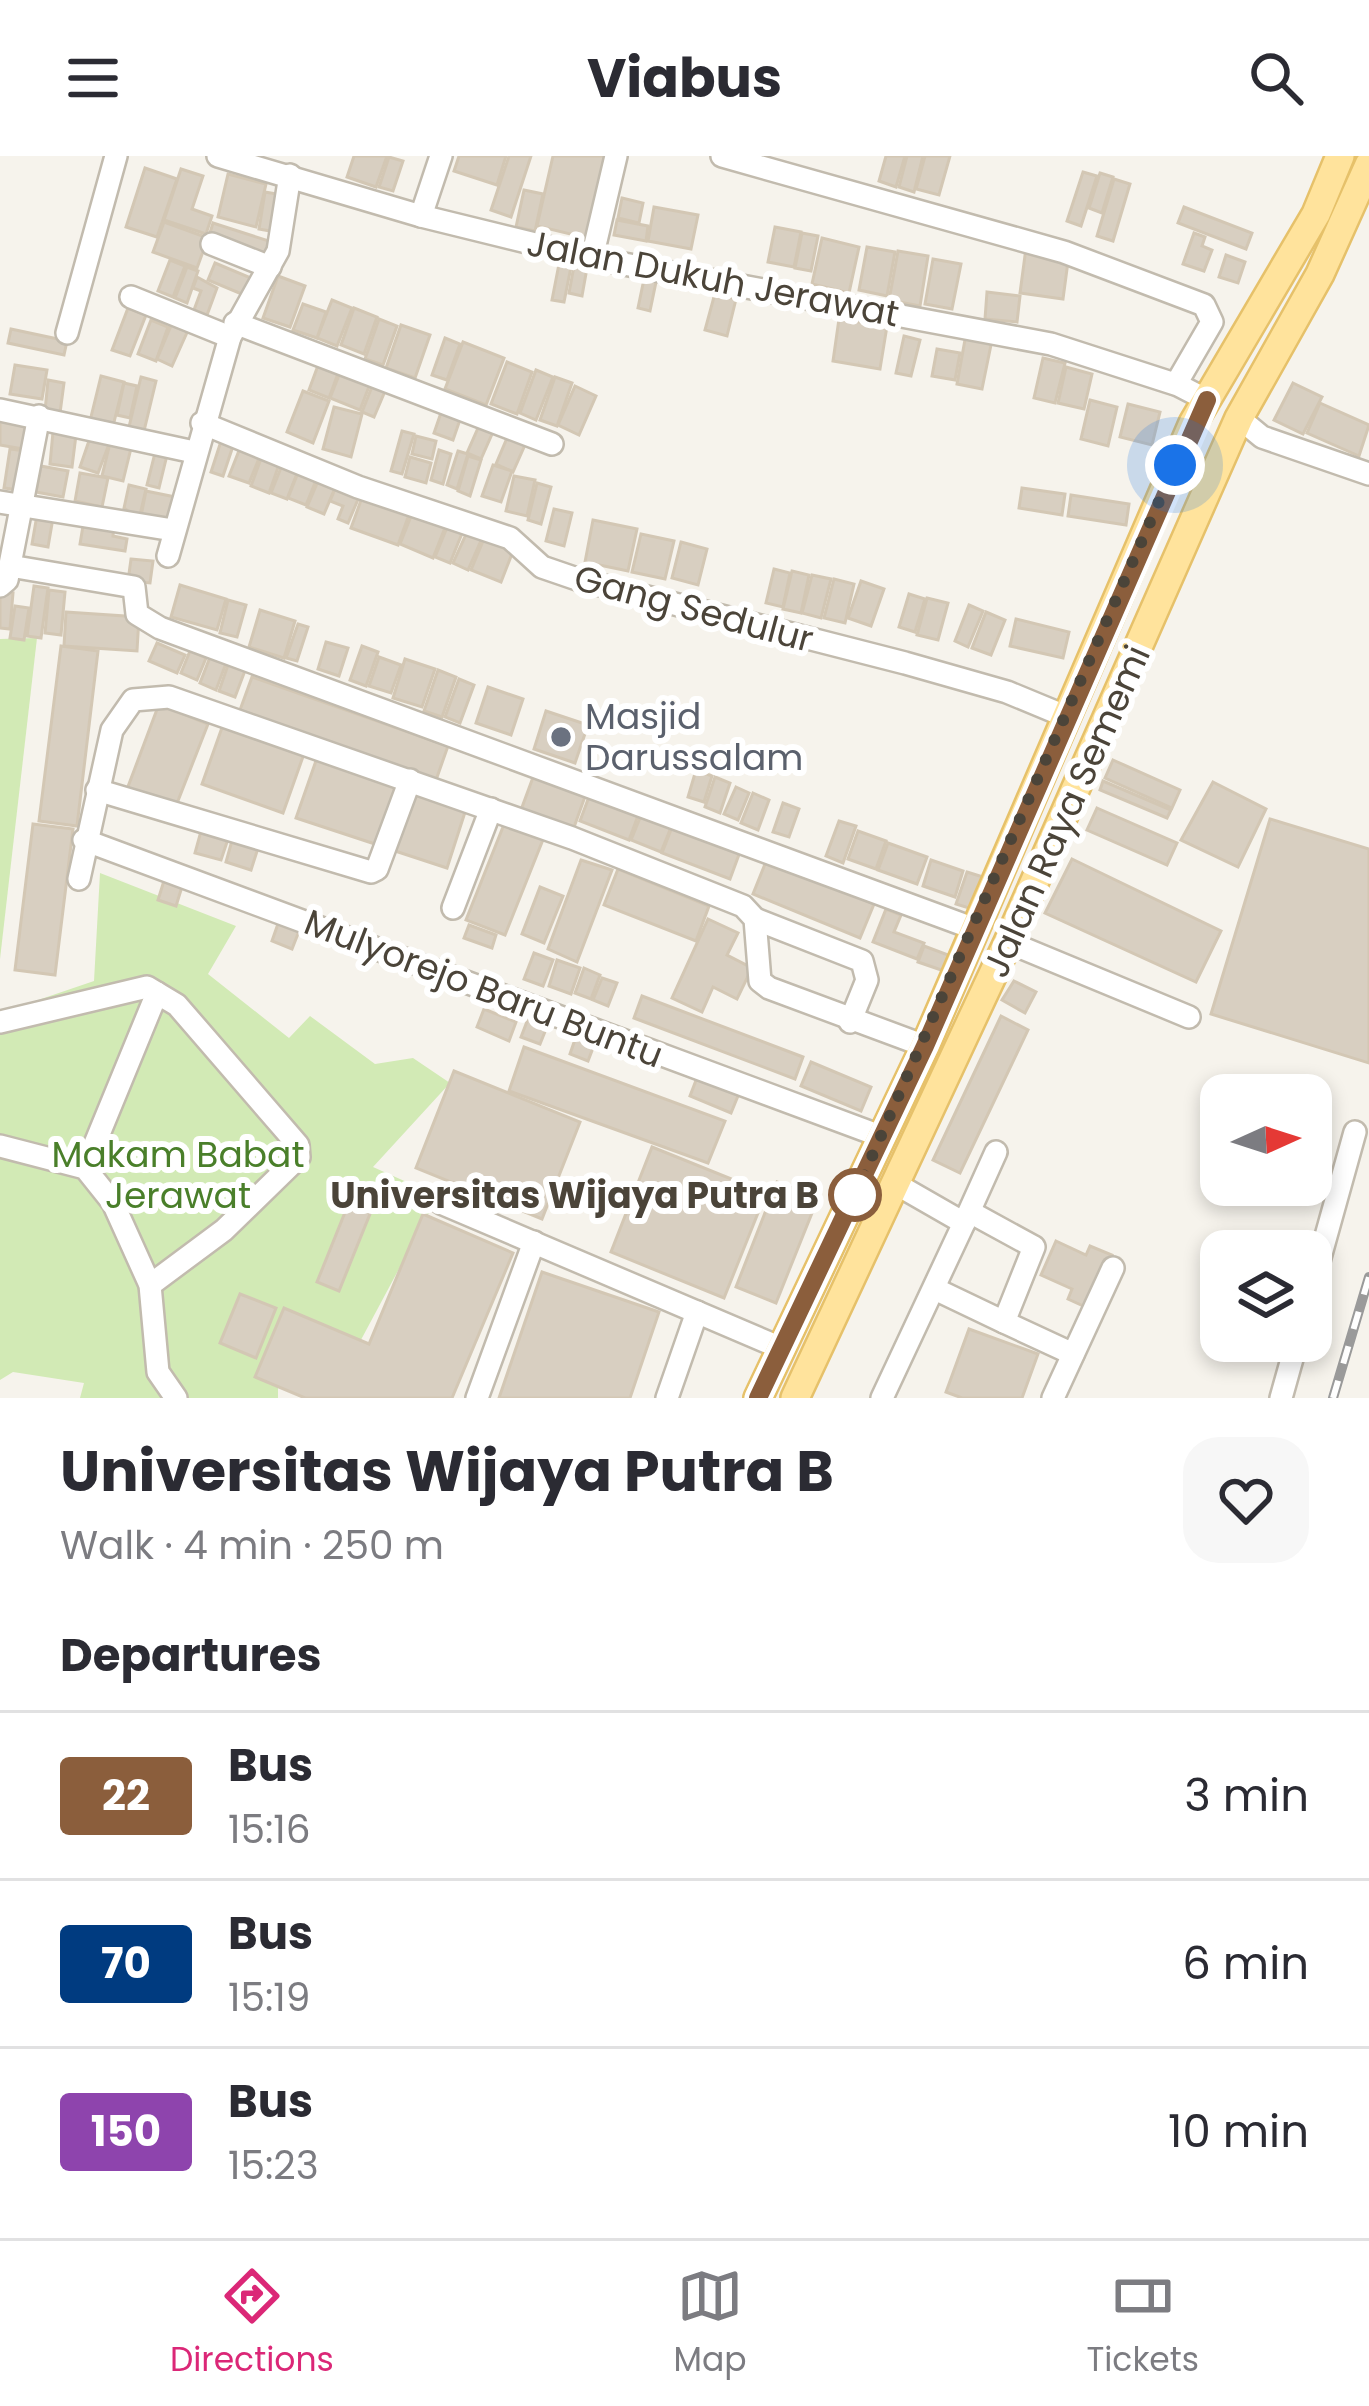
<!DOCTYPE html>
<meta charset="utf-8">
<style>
:root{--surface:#fff;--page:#f7f7f7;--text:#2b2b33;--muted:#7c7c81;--line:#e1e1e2;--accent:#db2777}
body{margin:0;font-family:Poppins,sans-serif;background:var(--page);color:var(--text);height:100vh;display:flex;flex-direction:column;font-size:45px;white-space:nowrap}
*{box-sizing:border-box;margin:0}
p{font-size:39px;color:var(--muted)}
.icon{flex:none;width:66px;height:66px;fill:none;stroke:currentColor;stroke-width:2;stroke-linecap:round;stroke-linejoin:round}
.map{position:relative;height:1242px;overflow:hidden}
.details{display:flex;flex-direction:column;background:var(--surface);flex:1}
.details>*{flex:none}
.badge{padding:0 24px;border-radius:9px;font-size:42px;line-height:78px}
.needle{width:78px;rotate:87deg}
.controls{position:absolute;left:1200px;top:918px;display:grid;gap:24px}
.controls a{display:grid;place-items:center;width:132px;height:132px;border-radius:24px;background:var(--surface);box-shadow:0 6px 18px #0003;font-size:60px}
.you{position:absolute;width:60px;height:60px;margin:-30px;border:9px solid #fff;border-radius:50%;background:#1a73e8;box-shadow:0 0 0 18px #1a73e833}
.map>.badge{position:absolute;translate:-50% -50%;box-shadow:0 0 0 6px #fff}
h2{padding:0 60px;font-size:45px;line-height:108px}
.round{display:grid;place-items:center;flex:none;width:126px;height:126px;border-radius:36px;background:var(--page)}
.summary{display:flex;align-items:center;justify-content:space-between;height:204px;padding:0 60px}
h1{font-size:57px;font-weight:700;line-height:90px}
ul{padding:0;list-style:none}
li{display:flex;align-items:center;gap:36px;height:168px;padding:0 60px;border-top:3px solid var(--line)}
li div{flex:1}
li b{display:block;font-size:45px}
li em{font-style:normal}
li .badge{min-width:132px;font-weight:700;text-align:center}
header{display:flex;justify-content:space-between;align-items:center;height:156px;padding:0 60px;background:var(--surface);font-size:54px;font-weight:700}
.dock{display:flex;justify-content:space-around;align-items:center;height:168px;border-top:3px solid var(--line);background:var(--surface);font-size:33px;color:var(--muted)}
.dock a{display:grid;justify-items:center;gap:6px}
.dock .current{color:var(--accent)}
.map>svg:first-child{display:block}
.green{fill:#d2eab5}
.building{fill:#d8cfc1;stroke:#d3c7b4;stroke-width:3}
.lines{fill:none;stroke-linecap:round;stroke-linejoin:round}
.minor-casing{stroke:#c2bbae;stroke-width:26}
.major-casing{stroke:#e6c16a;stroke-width:32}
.minor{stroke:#fff;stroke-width:21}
.major{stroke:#ffe39c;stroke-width:27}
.rail-casing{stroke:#9a9a9a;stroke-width:10}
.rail{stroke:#fff;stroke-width:6;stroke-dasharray:18;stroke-linecap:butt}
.line-casing{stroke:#fff;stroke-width:27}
.line{stroke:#8b5e3c;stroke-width:18}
.walk{stroke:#4b4439;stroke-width:12;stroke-dasharray:0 21.6}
.worship-dot{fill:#6b7280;stroke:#fff;stroke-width:4.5}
.stop-dot{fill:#fff;stroke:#8b5e3c;stroke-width:6}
.labels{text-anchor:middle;stroke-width:12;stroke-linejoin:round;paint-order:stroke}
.street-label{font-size:36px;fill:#4b4439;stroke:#fff}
.worship-label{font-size:36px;fill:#5b616d;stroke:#fff;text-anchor:start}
.park-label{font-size:36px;fill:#4a7f2a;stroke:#fff}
.stop-label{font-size:36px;font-weight:bold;fill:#4b4439;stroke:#fff;text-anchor:end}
</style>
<header><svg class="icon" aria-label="menu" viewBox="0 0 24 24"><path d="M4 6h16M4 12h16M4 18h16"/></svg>Viabus<svg class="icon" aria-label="search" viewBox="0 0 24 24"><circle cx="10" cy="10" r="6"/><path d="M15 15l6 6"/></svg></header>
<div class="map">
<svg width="1369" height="1242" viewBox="0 0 1369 1242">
<rect width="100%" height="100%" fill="#f6f3ec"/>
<g class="green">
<path d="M37,482l-37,321v-320z"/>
<path d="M100,717l136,53 -28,48 81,64 21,-22 65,48 38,-6 37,25 -77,84 65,29 -83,155 -77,-32v79h-198l4,-15 -71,-11 -13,8v-367l94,-32z"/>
</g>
<g class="building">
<path d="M354,0h33l-11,31 -29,-10z"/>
<path d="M459,0h47l-9,29 -43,-14z"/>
<path d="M509,0h22l-20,61 -20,-7z"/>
<path d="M553,0h58l-20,83 -54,-13z"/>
<path d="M886,0h19l-9,31 -17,-6z"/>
<path d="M907,0h16l-9,36 -15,-5z"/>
<path d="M925,0h25l-11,39 -23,-6z"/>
<path d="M389,1l14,4 -10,30 -14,-4z"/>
<path d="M145,12l32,11 -20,58 -31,-10z"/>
<path d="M181,13l22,7 -11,33 20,7 -6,18 -42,-14z"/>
<path d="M1083,16l14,4 -16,50 -14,-5z"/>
<path d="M1100,17l13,4 -11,36 -13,-5z"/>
<path d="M228,18l38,10 -10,43 -38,-10z"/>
<path d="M1114,23l16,5 -17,57 -16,-5z"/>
<path d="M524,34l19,4 -8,37 -19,-4z"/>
<path d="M265,36l23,4 -7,37 -22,-4z"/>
<path d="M622,42l21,5 -4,20 -21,-5z"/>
<path d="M654,51l44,8 -7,34 -43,-8z"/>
<path d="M1184,51l68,26 -6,16 -68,-26z"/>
<path d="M617,64l31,6 -2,15 -32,-6z"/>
<path d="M164,66l44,16 -11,30 -44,-16z"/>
<path d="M213,67l65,21 -4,13 -65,-21z"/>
<path d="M775,71l26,5 -7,35 -26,-5z"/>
<path d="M802,77l16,3 -7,35 -16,-3z"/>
<path d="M1194,77l11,4 -3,9 10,4 -8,21 -21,-7z"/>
<path d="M822,82l37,9 -10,46 -37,-9z"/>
<path d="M867,91l28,5 -8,44 -28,-6z"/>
<path d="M1026,92l43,6 -6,45 -43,-6z"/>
<path d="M898,95l30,5 -8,50 -31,-6z"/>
<path d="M1226,99l19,7 -7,21 -19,-6z"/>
<path d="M933,103l28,5 -9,45 -27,-5z"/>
<path d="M170,104l15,6 -12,31 -15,-6z"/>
<path d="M215,107l36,15 -7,17 -36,-15z"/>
<path d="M559,108l12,3 -7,35 -12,-2z"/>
<path d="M574,110l13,2 -5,28 -13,-3z"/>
<path d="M187,111l11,4 -11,32 -12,-5z"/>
<path d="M278,120l27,10 -15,41 -27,-9z"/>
<path d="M197,121l20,11 -10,27 -13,-5 7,-19 -8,-3z"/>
<path d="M644,123l12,3 -6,29 -12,-3z"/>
<path d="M987,136l33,4 -3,26 -32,-3z"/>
<path d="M715,137l21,6 -9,37 -22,-6z"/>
<path d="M332,144l20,8 -15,38 -20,-8z"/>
<path d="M303,148l23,8 -9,26 -24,-8z"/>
<path d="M128,152l18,7 -16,41 -18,-6z"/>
<path d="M354,152l23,9 -13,37 -23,-9z"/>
<path d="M379,163l18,7 -14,39 -18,-6z"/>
<path d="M839,163l48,7 -7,43 -47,-8z"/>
<path d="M151,164l17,7 -12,34 -18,-7z"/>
<path d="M173,165l16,7 -17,38 -15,-7z"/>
<path d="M401,169l29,10 -15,43 -29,-10z"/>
<path d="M11,173l56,12 -3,14 -56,-12z"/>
<path d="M966,178l26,6 -10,49 -25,-5z"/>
<path d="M904,180l16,4 -9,36 -15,-3z"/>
<path d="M445,182l15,6 -13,36 -15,-5z"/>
<path d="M463,186l41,16 -18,47 -41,-16z"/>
<path d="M937,193l23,4 -5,27 -23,-4z"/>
<path d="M1043,202l22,5 -10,40 -21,-5z"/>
<path d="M320,204l20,8 -11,30 -20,-8z"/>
<path d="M507,206l25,10 -15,42 -26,-10z"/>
<path d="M15,209l32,5 -5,29 -32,-5z"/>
<path d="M343,209l30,11 -13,34 -30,-12z"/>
<path d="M1066,211l26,7 -8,35 -26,-6z"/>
<path d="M536,214l17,7 -17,43 -16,-7z"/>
<path d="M101,220l23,6 -11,44 -23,-5z"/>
<path d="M141,221l15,4 -12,50 -15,-4z"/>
<path d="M555,221l17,6 -15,43 -17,-6z"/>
<path d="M375,223l13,5 -14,33 -12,-5z"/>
<path d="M48,224l16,3 -4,30 -15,-2z"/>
<path d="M124,227l13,3 -7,32 -13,-3z"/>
<path d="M1293,227l29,14 -19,37 -29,-14z"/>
<path d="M575,230l21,10 -17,39 -21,-10z"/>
<path d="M303,235l26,10 -16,42 -26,-11z"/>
<path d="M1090,244l27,7 -9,39 -27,-7z"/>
<path d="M1320,247l49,22 -10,31 -52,-23z"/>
<path d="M444,248l19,7 -10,29 -19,-7z"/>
<path d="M1128,248l32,8 -8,33 -32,-8z"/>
<path d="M334,251l28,7 -11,43 -28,-8z"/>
<path d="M0,256l34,6 -5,32 -29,-5z"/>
<path d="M482,263l14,6 -15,34 -14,-6z"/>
<path d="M402,275l12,3 -12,40 -11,-3z"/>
<path d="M510,275l18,7 -15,34 -17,-8z"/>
<path d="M53,276l23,3 -4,32 -22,-3z"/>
<path d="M92,276l19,7 -13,34 -18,-6z"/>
<path d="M223,279l12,5 -12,36 -12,-4z"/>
<path d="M416,280l20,5 -4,18 -20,-5z"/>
<path d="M111,283l21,5 -9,37 -21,-5z"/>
<path d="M242,287l20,8 -13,32 -20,-7z"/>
<path d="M10,293l16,2 -7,39 -15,-2z"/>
<path d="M156,293l12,2 -9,37 -12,-3z"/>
<path d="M439,294l12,4 -8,30 -12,-4z"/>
<path d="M458,295l10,3 -11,35 -10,-4z"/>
<path d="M263,297l18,6 -12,34 -18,-7z"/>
<path d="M468,300l13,4 -11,36 -12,-5z"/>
<path d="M410,301l21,6 -5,20 -21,-6z"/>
<path d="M284,304l16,6 -13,33 -16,-6z"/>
<path d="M301,309l18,8 -13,32 -18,-7z"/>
<path d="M493,309l19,6 -11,31 -19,-6z"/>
<path d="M41,310l27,5 -5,26 -27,-5z"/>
<path d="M80,317l28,5 -6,29 -27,-6z"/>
<path d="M321,318l17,7 -14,33 -17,-7z"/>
<path d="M514,320l21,4 -8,36 -21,-5z"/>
<path d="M537,327l14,4 -10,37 -13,-4z"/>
<path d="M129,329l17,4 -7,30 -15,-11z"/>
<path d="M352,330l10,4 -14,33 -10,-4 5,-13 -13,-5 5,-12 13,5z"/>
<path d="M1022,332l43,6 -3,21 -43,-7z"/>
<path d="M146,335l34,7 -5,24 -34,-6z"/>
<path d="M364,336l47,17 -13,36 -47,-17z"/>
<path d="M1071,339l58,9 -3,21 -58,-9z"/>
<path d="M415,350l33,14 -15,38 -33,-14z"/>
<path d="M554,353l18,4 -8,33 -18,-5z"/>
<path d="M37,359l16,3 -5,29 -16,-3z"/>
<path d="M84,364l30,5 -1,11 14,3 -2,12 -45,-7z"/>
<path d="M450,364l15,6 -15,37 -15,-6z"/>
<path d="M593,364l44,9 -9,42 -43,-9z"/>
<path d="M468,374l15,6 -15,34 -15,-7z"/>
<path d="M486,378l29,12 -14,36 -30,-12z"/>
<path d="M641,378l33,7 -9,38 -33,-7z"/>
<path d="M681,386l26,7 -9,36 -26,-7z"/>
<path d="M131,403l22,2 -3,22 -22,-2z"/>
<path d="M774,413l16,4 -7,34 -17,-4z"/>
<path d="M792,415l17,4 -8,38 -18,-4z"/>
<path d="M812,419l19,4 -10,39 -19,-5z"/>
<path d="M834,423l20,5 -9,39 -21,-5z"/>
<path d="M861,425l23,8 -13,37 -23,-8z"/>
<path d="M180,429l46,14 -9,31 -46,-13z"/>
<path d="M34,430l14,2 -7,50 -14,-2z"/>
<path d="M49,434l16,2 -4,43 -16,-2z"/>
<path d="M0,436l13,1 -3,36 -10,-1z"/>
<path d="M909,438l16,5 -10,33 -16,-5z"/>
<path d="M927,442l21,5 -10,37 -21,-5z"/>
<path d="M228,444l18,5 -9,32 -17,-4z"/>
<path d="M969,449l14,6 -15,36 -13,-6z"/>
<path d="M15,450l14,2 -5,32 -14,-2z"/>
<path d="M260,454l35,11 -11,37 -35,-11z"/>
<path d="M66,456l73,5 -2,34 -73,-5z"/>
<path d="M986,456l19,8 -14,35 -19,-7z"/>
<path d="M1016,463l53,13 -6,26 -53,-12z"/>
<path d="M298,468l10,3 -11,34 -11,-3z"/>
<path d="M326,486l22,6 -9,28 -21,-7z"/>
<path d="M157,487l28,12 -8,18 -28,-12z"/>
<path d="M61,490l37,5 -21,175 -38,-5z"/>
<path d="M362,490l16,6 -12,34 -16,-6z"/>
<path d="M190,495l16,7 -9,22 -16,-7z"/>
<path d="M212,496l16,6 -12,32 -16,-7z"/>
<path d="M379,501l22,8 -10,28 -22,-7z"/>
<path d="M405,503l30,10 -13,38 -29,-9z"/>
<path d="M229,506l17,6 -11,29 -16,-6z"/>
<path d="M438,514l18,7 -14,40 -18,-6z"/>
<path d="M252,521l196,69 -12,34 -196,-70z"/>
<path d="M459,523l15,6 -14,38 -15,-6z"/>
<path d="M488,531l35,12 -12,36 -35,-12z"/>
<path d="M159,548l49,20 -34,87 -48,-19z"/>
<path d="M546,555l42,14 -13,38 -41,-14z"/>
<path d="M224,566l81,29 -22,62 -81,-29z"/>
<path d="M318,599l80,28 -20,62 -82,-27z"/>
<path d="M1113,604l67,30 -8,18 -67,-30z"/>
<path d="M696,614l16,6 -8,26 -16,-5z"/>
<path d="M535,616l52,19 -14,39 -52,-20z"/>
<path d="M715,621l15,6 -10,30 -15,-6z"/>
<path d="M1103,625l68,29 -4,8 -67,-28z"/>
<path d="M1213,626l53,27 -28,58 -57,-27z"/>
<path d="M736,631l13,6 -11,27 -14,-6z"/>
<path d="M412,632l55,18 -20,62 -55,-18z"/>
<path d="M753,637l16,7 -11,30 -17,-7z"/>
<path d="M590,638l49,19 -10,27 -49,-19z"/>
<path d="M783,647l16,6 -10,28 -16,-5z"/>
<path d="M1097,652l80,35 -10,22 -80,-35z"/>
<path d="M642,657l30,12 -11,27 -30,-12z"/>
<path d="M1270,663l99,30v214l-158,-49z"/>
<path d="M839,665l17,5 -13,37 -17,-7z"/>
<path d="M505,666l39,15 -39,98 -39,-15z"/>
<path d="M674,666l67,27 -11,30 -68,-26z"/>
<path d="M33,668l40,5 -18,146 -40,-5z"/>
<path d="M201,675l27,8 -7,21 -26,-7z"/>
<path d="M858,675l28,10 -10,28 -28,-10z"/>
<path d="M233,681l26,8 -8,25 -25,-8z"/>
<path d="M888,687l39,14 -10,27 -39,-14z"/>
<path d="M767,703l107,45 -14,34 -107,-44z"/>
<path d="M1072,703l149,72 -25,51 -151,-69z"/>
<path d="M581,704l31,10 -35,92 -29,-13z"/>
<path d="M931,704l32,11 -8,26 -32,-11z"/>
<path d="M618,713l91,37 -13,35 -92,-36z"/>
<path d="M167,715l18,6 -9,29 -18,-6z"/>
<path d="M967,716l16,5 -11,32 -16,-5z"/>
<path d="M540,731l23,9 -19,47 -22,-9z"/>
<path d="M886,753l15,6 -7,17 30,11 -7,16 -44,-17z"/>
<path d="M280,762l21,8 -9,23 -20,-8z"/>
<path d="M708,763l30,14 -11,22 25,13 -15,31 -24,-12 -11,25 -30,-14z"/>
<path d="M469,769l27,10 -4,13 -28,-10z"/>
<path d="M924,790l35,13 -6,15 -35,-12z"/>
<path d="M534,797l19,7 -10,26 -19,-7z"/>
<path d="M557,804l23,8 -9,26 -22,-8z"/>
<path d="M584,812l16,7 -9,24 -16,-6z"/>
<path d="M602,822l15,5 -9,23 -15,-6z"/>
<path d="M1014,825l22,11 -11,21 -23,-13z"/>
<path d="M642,840l161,61 -8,22 -161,-61z"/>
<path d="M484,853l32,13 -7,19 -32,-14z"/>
<path d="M531,855l19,8 -10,25 -19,-7z"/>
<path d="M1001,860l27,14 -68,143 -27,-13z"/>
<path d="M579,872l19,7 -10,26 -18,-7z"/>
<path d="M524,891l201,74 -17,42 -199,-72z"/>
<path d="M811,906l60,25 -10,24 -60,-25z"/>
<path d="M700,914l42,16 -11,27 -41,-17z"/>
<path d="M454,915l126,51 -38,97 -126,-51z"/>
<path d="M652,991l114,46 -42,105 -113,-46z"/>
<path d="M777,1026l41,16 -42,105 -40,-16z"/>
<path d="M354,1034l22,9 -37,92 -22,-9z"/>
<path d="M423,1058l90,39 -61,145h-147l-50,-21 29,-69 85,36z"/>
<path d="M1056,1085l30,14 4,-9 22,9 -22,54 -22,-10 4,-10 -31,-14z"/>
<path d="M542,1116l117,40 -29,86h-131z"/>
<path d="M240,1138l36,14 -20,50 -36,-15z"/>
<path d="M969,1173l69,25 -16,44h-60l-16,-6z"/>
</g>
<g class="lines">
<defs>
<g id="minor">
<path d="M218,0l203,60 171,42 459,86 127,41 29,15"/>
<path d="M722,0l342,96 140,53 8,17 -36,62"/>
<path d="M421,60l20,-60"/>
<path d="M212,88l58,23"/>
<path d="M592,102l24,-102"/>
<path d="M131,141l99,40"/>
<path d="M235,167l317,121"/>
<path d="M67,177l49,-177"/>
<path d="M0,254l194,42"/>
<path d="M1239,262l23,19 107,37"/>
<path d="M202,267l156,64 152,51 32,29 35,12 328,84 102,29 58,24"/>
<path d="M0,346l173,28"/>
<path d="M168,400l62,-219 48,-86 12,-76"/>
<path d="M10,410l124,21 3,27 23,14 815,301"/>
<path d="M0,430l7,-6 32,-164"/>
<path d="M97,634l274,82 6,-3 33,-89"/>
<path d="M84,684l799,297"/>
<path d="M79,723l33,-149 21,-30 36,-3 403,141 171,68 12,13 5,62 9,7 156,58"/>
<path d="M453,752l38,-99"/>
<path d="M755,763l107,42 5,19 -17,42"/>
<path d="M1008,786l181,75"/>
<path d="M0,866l147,-35 10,6"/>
<path d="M0,990l85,22 28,35 37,82 8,87 18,26"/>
<path d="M85,1012l72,-175 20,12 121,140 1,12 -75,73 -74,55"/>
<path d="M441,1047l340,145"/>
<path d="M964,1067l32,-71"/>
<path d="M935,1133l69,33 30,-75 -64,-35"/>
<path d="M1311,1134l44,-158"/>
<path d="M1004,1166l69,32"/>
<path d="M477,1242l57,-156"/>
<path d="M667,1242l30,-86"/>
<path d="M882,1242l82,-175 -68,-39"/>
<path d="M1053,1242l60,-130"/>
<path d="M1281,1242l16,-57"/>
</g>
<g id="major">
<path d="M758,1242l167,-352 268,-623 123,-209 24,-58"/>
<path d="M795,1242l213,-456 231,-524 81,-144 49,-109"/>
</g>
</defs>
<use href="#minor" class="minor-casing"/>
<use href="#major" class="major-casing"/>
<use href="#minor" class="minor"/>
<use href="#major" class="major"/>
<defs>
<path id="rail" d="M1333,1242l36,-121"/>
</defs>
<use href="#rail" class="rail-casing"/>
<use href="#rail" class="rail"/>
</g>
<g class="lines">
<defs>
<path id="line" d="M758,1242l167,-352 282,-646"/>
</defs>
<use href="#line" class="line-casing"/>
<use href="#line" class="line"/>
<path class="walk" d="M855,1039l320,-730"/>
</g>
<circle class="worship-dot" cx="561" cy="581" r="12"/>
<circle class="stop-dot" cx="855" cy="1039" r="24"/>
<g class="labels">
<g class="street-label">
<text transform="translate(713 122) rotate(11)" y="13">Jalan Dukuh Jerawat</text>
<text transform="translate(694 452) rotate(15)" y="13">Gang Sedulur</text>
<text transform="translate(1066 655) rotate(-66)" y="13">Jalan Raya Sememi</text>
<text transform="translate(484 832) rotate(21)" y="13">Mulyorejo Baru Buntu</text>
</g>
<g class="worship-label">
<text x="585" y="573">Masjid<tspan x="585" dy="41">Darussalam</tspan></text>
</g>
<g class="park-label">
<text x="178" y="1011">Makam Babat<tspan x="178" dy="41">Jerawat</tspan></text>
</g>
<g class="stop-label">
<text x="819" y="1052">Universitas Wijaya Putra B</text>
</g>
</g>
</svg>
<div class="controls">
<a><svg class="needle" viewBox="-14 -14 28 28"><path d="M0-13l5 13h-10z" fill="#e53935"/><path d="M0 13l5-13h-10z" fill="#7c7c81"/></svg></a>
<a><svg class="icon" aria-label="layers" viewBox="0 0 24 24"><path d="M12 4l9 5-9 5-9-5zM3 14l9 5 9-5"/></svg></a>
</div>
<div class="you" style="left:1175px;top:309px"></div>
</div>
<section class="details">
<div class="summary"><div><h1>Universitas Wijaya Putra B</h1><p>Walk · 4 min · 250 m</p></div><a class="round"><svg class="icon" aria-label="heart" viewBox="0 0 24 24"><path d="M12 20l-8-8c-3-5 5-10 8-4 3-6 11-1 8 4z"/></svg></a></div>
<h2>Departures</h2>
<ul>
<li><span class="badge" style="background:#8b5e3c;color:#fff">22</span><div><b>Bus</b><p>15:16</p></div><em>3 min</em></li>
<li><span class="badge" style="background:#003b80;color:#fff">70</span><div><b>Bus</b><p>15:19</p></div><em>6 min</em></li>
<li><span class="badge" style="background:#8e44ad;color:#fff">150</span><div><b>Bus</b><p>15:23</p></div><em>10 min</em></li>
</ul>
</section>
<nav class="dock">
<a class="current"><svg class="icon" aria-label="directions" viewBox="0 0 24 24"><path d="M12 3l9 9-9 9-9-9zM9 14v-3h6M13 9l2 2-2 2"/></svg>Directions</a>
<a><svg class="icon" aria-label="map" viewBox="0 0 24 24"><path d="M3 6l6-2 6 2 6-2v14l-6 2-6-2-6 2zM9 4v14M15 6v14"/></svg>Map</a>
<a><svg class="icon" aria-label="tickets" viewBox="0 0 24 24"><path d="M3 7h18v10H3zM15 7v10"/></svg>Tickets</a>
</nav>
